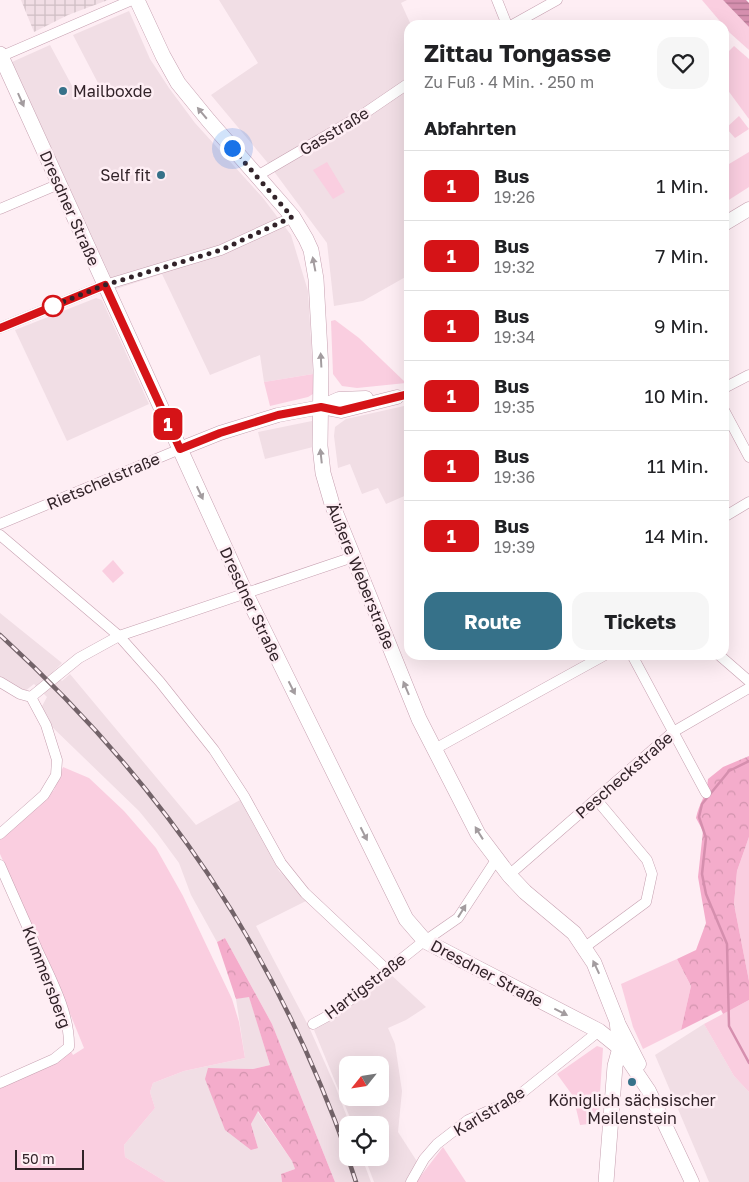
<!DOCTYPE html>
<html lang="de">
<meta charset="utf-8">
<style>
:root{--surface:#fff;--page:#f6f6f6;--text:#202124;--muted:#757577;--line:#e0e0e0;--accent:#367189}
body{margin:0;font-family:"Golos Text",sans-serif;background:var(--page);color:var(--text);height:100vh;display:flex;flex-direction:column;font-size:19px;white-space:nowrap}
*{box-sizing:border-box;margin:0}
p{font-size:16px;color:var(--muted)}
.icon{flex:none;width:28px;height:28px;fill:none;stroke:currentColor;stroke-width:2;stroke-linecap:round;stroke-linejoin:round}
.map{position:relative;flex:1;overflow:hidden}
.details{position:absolute;left:404px;top:20px;width:325px;height:640px;display:flex;flex-direction:column;background:var(--surface);border-radius:15px;box-shadow:0 5px 20px #0002}
.details>*{flex:none}
.badge{padding:0 10px;border-radius:8px;font-size:18px;line-height:32px}
.needle{width:32px;rotate:240deg}
.tools{position:absolute;left:339px;top:1056px;display:grid;gap:10px}
.tools a{display:grid;place-items:center;width:50px;height:50px;border-radius:10px;background:var(--surface);box-shadow:0 5px 20px #0002;font-size:25px}
.scale{position:absolute;left:15px;bottom:12px;width:69px;box-sizing:border-box;padding-left:5px;border:2px solid #322329;border-top:0;font-size:14px;line-height:18px;white-space:nowrap;color:#322329;-webkit-text-stroke:4px #feeef4;paint-order:stroke}
.you{position:absolute;width:25px;height:25px;margin:-12px;border:4px solid #fff;border-radius:50%;background:#1a73e8;box-shadow:0 0 0 8px #1a73e833}
.map>.badge{position:absolute;translate:-50% -50%;box-shadow:0 0 0 2px #fff}
h2{padding:0 20px;font-size:19px;line-height:45px}
.round{display:grid;place-items:center;flex:none;width:52px;height:52px;border-radius:15px;background:var(--page)}
.overview{display:flex;align-items:center;justify-content:space-between;height:85px;padding:0 20px}
h1{font-size:24px;font-weight:700;line-height:38px}
.primary-button{display:flex;gap:10px;margin-top:auto;padding:10px 20px}
.primary-button a{flex:1;height:58px;border-radius:15px;background:var(--accent);color:#fff;font-size:20px;font-weight:700;line-height:58px;text-align:center}
.primary-button a+a{background:var(--page);color:var(--text)}
ul{padding:0;list-style:none}
li{display:flex;align-items:center;gap:15px;height:70px;padding:0 20px;border-top:1px solid var(--line)}
li div{flex:1}
li b{display:block;font-size:19px}
li em{font-style:normal}
li .badge{min-width:55px;font-weight:700;text-align:center}
.map>svg:first-child{display:block}
.built{fill:#f1dee5;fill-rule:evenodd}
.industrial{fill:url(#industrial-grid)}
.green{fill:#facee0}
.forest{fill:url(#forest-crowns)}
.water{fill:url(#water-rules)}
.lines{fill:none;stroke-linecap:round;stroke-linejoin:round}
.stream{stroke:#d58fae;stroke-width:2.5}
.minor-casing{stroke:#c6a0b0;stroke-width:11}
.secondary-casing{stroke:#c6a0b0;stroke-width:15}
.primary-casing{stroke:#c6a0b0;stroke-width:16}
.minor{stroke:#fff;stroke-width:10}
.secondary{stroke:#fff;stroke-width:14}
.primary{stroke:#fff;stroke-width:15}
.rail-casing{stroke:#736369;stroke-width:4.5}
.rail{stroke:#feeef4;stroke-width:2.5;stroke-dasharray:8;stroke-linecap:butt}
.oneway{fill:#a39c9f}
.line-casing{stroke:#fff;stroke-width:11}
.line{stroke:#d51317;stroke-width:8}
.walk{stroke:#322329;stroke-width:5;stroke-dasharray:0 9}
.poi-dot{fill:#367189;stroke:#feeef4;stroke-width:2}
.stop-dot{fill:#fff;stroke:#d51317;stroke-width:2.5}
.labels{text-anchor:middle;stroke-width:5;stroke-linejoin:round;paint-order:stroke}
.poi-label{font-size:16px;fill:#322329;stroke:#feeef4;text-anchor:start}
.street-label{font-size:16px;fill:#322329;stroke:#feeef4}
</style>
<div class="map">
<svg width="749" height="1182" viewBox="0 0 749 1182">
<defs>
<pattern id="industrial-grid" width="8" height="8" patternUnits="userSpaceOnUse" patternTransform="scale(1.25)"><rect width="8" height="8" fill="#f1dee5"/><path d="M0 4h8M4 0v8" fill="none" stroke="#cfbec4"/></pattern>
<pattern id="forest-crowns" width="20" height="18" patternUnits="userSpaceOnUse" patternTransform="scale(1.25)"><rect width="20" height="18" fill="#f4accb"/><path d="M2 6a3 3 0 1 1 6 0M12 15a3 3 0 1 1 6 0" fill="none" stroke="#d294ae"/></pattern>
<pattern id="water-rules" width="6" height="5" patternUnits="userSpaceOnUse" patternTransform="scale(1.25)"><rect width="6" height="5" fill="#d58fae"/><path d="M0 2.5h6" fill="none" stroke="#ad748e"/></pattern>
</defs>
<rect width="100%" height="100%" fill="#feeef4"/>
<g class="built">
<path d="M219,0h188l-6,3 10,22h-2v250l-46,26 -29,5 -7,-63 -60,-81 -56,-67 47,-32z"/>
<path d="M129,11l21,48 19,29 26,35 68,75 28,37 17,56 5,83 -49,8 -4,-27 -50,20 -48,-101 -46,15 -104,-227 38,-17 27,50 21,-12 -25,-48z"/>
<path d="M96,298l6,2 47,104 -82,37 -52,-111z"/>
<path d="M404,406l5,11v77l-23,10 -8,-16 -16,6 -12,-30 -12,4 -4,-32 1,-9 11,-8z"/>
<path d="M312,421l1,26 -48,12 -7,-27z"/>
<path d="M0,613l62,50 -9,9 9,9 8,-7 126,151 44,-25 39,71 29,29 -52,26 53,101 27,61 14,37h-2v33h14l9,24h-36l-63,-158 -47,-86 -8,4 -26,-47 -12,-32 -22,-30 -18,-22 -91,-88 -7,-15 6,-11 -13,-13 -9,7 -25,-13z"/>
<path d="M390,974l36,33 -20,13 -18,8 7,16 7,47 -4,41 20,31 -9,19h-35l-9,-24h15v-33h-27l-39,-95zM348,1065h32v33h-32z"/>
<path d="M249,996l21,69 -17,4 -45,-1 50,80 -7,-24 6,-13 35,50 3,8 -14,5 1,8h-116l-41,-25 -1,-12 31,-37 -5,-16 3,-9 31,-12 61,-13 -9,-59z"/>
<path d="M704,1024l30,52 15,16v90h-40l-54,-127z"/>
</g>
<path class="industrial" d="M21,0h87l-40,15 -34,17z"/>
<g class="green">
<path d="M702,0h21l26,27v23l-19,-17z"/>
<path d="M734,46l15,13v60l-25,-34v-29z"/>
<path d="M739,116l10,13 -14,9 -9,-10z"/>
<path d="M749,152v35l-25,16v-36z"/>
<path d="M327,162l18,30 -12,7 -20,-29z"/>
<path d="M335,320l24,18 47,45 -49,5 -15,-2 -9,-12 -2,-53z"/>
<path d="M313,374v20l-5,3 -38,9 -6,-24z"/>
<path d="M113,560l11,13 -11,10 -11,-12z"/>
<path d="M63,767l26,11 35,33 32,37 27,48 49,103 7,23 6,36 -61,13 -31,12 -3,9 5,16 -31,37 1,12 41,25h-166v-97l69,-37 4,7 11,-7 -26,-64 -58,-130v-14l54,-50z"/>
<path d="M749,837v144l-15,-77 3,-33z"/>
<path d="M677,959l14,27 -10,44 -38,19 -10,-22 -12,-43z"/>
<path d="M749,1000v92l-15,-16 -30,-52z"/>
<path d="M597,1046l6,2 -5,75 -18,2 -7,-29 -16,-22z"/>
<path d="M443,1147l23,35h-50z"/>
</g>
<g class="forest">
<path d="M749,756v81l-12,34 -3,33 15,77v19l-26,14 -2,-4 -40,20 10,-44 -14,-27 19,-9 10,-27 -8,-46 5,-46 -7,-13c3,-15 11,-23 12,-39l15,-12z"/>
<path d="M225,938l47,86 63,158h-53l-1,-8 14,-5 -3,-8 -34,-50 -7,13 7,24 -7,2 -26,-20 -20,-51 3,-11 45,1 17,-4 -21,-68 -13,2 -19,-57z"/>
</g>
<path class="water" d="M723,0h23l3,3v24z"/>
<g class="lines">
<path class="stream" d="M749,761l-20,10 -27,33 -3,13 7,21 -4,36 4,20 21,50 2,82 20,37"/>
<defs>
<g id="minor">
<path d="M497,0l10,25"/>
<path d="M512,25l45,-25"/>
<path d="M0,57l132,-57"/>
<path d="M257,176l108,-63 44,-30"/>
<path d="M0,209l59,-25"/>
<path d="M0,328l105,-43 116,-35 72,-33"/>
<path d="M724,388l25,-13"/>
<path d="M724,410l25,47"/>
<path d="M724,517l25,-15"/>
<path d="M0,524l180,-75"/>
<path d="M0,535l119,101 41,46 54,68 30,46 37,67 24,30 82,77"/>
<path d="M632,655l74,138"/>
<path d="M719,655l30,26"/>
<path d="M0,682l20,12 11,3 15,28 11,35 -1,15 -12,20 -44,39"/>
<path d="M31,697l48,-39 40,-22 234,-79"/>
<path d="M433,750l172,-95"/>
<path d="M0,865c12,28 25,56 37,84 14,30 33,65 32,98l-15,12 -54,24"/>
<path d="M509,875l164,-143 76,-44"/>
<path d="M585,947l61,-45 6,-28 -5,-14 -51,-61"/>
<path d="M313,1024l22,-12 84,-67 39,-27 38,-58"/>
<path d="M411,1182l13,-23 13,-15 31,-24 45,-20 86,-69"/>
</g>
<g id="secondary">
<path d="M724,224l25,-15"/>
<path d="M321,407l18,-8 27,-1"/>
<path d="M180,449l40,-16 58,-18 43,-8 20,4 56,-14"/>
<path d="M618,1023l21,41"/>
<path d="M620,1048l29,43 43,91"/>
</g>
<g id="primary">
<path d="M137,0l26,56 15,27 31,38 84,96 13,22 5,11 5,29 5,91 -1,76 3,27 9,31 87,215 59,115 31,41 16,17 49,41 20,30 23,58 3,27 -5,18 -9,116"/>
<path d="M0,54l246,540 160,325 19,22 174,90 21,17"/>
</g>
</defs>
<use href="#minor" class="minor-casing"/>
<use href="#secondary" class="secondary-casing"/>
<use href="#primary" class="primary-casing"/>
<use href="#minor" class="minor"/>
<use href="#secondary" class="secondary"/>
<use href="#primary" class="primary"/>
<defs>
<g id="rail">
<path d="M0,635c163,149 274,312 348,521"/>
<path d="M348,1158l8,24"/>
</g>
</defs>
<use href="#rail" class="rail-casing"/>
<use href="#rail" class="rail"/>
</g>
<defs><path id="oneway-solid" d="M-6-.8H1V-3.2L6.5 0L1 3.2V.8H-6Z" transform="scale(1.25)"/></defs>
<g class="oneway">
<use href="#oneway-solid" transform="translate(21 100) rotate(66)"/>
<use href="#oneway-solid" transform="translate(202 113) rotate(-130)"/>
<use href="#oneway-solid" transform="translate(314 264) rotate(-101)"/>
<use href="#oneway-solid" transform="translate(321 360) rotate(-93)"/>
<use href="#oneway-solid" transform="translate(321 456) rotate(-96)"/>
<use href="#oneway-solid" transform="translate(200 493) rotate(65)"/>
<use href="#oneway-solid" transform="translate(292 688) rotate(63)"/>
<use href="#oneway-solid" transform="translate(406 688) rotate(-113)"/>
<use href="#oneway-solid" transform="translate(479 833) rotate(-122)"/>
<use href="#oneway-solid" transform="translate(364 834) rotate(63)"/>
<use href="#oneway-solid" transform="translate(462 911) rotate(-58)"/>
<use href="#oneway-solid" transform="translate(596 967) rotate(-115)"/>
<use href="#oneway-solid" transform="translate(561 1012) rotate(27)"/>
</g>
<g class="lines">
<defs>
<path id="line" d="M0,328l105,-43 75,164 40,-16 58,-18 43,-8 19,4 69,-17"/>
</defs>
<use href="#line" class="line-casing"/>
<use href="#line" class="line"/>
<path class="walk" d="M53,306l-3,1 55,-22 116,-35 71,-33 -60,-69"/>
</g>
<g class="poi-dot">
<circle cx="63" cy="91" r="5"/>
<circle cx="161" cy="175" r="5"/>
<circle cx="632" cy="1082" r="5"/>
</g>
<circle class="stop-dot" cx="53" cy="306" r="10"/>
<g class="labels">
<g class="poi-label">
<text x="73" y="97">Mailboxde</text>
<text x="151" y="181" text-anchor="end">Self fit</text>
<text x="632" y="1106" text-anchor="middle">Königlich sächsischer<tspan x="632" dy="18">Meilenstein</tspan></text>
</g>
<g class="street-label">
<text transform="translate(334 131) rotate(-31)" y="6">Gasstraße</text>
<text transform="translate(70 208) rotate(66)" y="6">Dresdner Straße</text>
<text transform="translate(103 481) rotate(-23)" y="6">Rietschelstraße</text>
<text transform="translate(361 576) rotate(68)" y="6">Äußere Weberstraße</text>
<text transform="translate(251 604) rotate(65)" y="6">Dresdner Straße</text>
<text transform="translate(624 775) rotate(-41)" y="6">Pescheckstraße</text>
<text transform="translate(487 973) rotate(28)" y="6">Dresdner Straße</text>
<text transform="translate(47 977) rotate(69)" y="6">Kummersberg</text>
<text transform="translate(365 986) rotate(-37)" y="6">Hartigstraße</text>
<text transform="translate(489 1111) rotate(-31)" y="6">Karlstraße</text>
</g>
</g>
</svg>
<div class="tools">
<a><svg class="needle" viewBox="-14 -14 28 28"><path d="M0-13l5 13h-10z" fill="#e53935"/><path d="M0 13l5-13h-10z" fill="#757577"/></svg></a>
<a><svg class="icon" aria-label="locate" viewBox="0 0 24 24"><circle cx="12" cy="12" r="6"/><path d="M12 2v4M12 18v4M2 12h4M18 12h4"/></svg></a>
</div>
<div class="scale">50 m</div>
<div class="you" style="left:232px;top:148px"></div>
<b class="badge" style="left:168px;top:424px;background:#d51317;color:#fff">1</b>
<section class="details">
<div class="overview"><div><h1>Zittau Tongasse</h1><p>Zu Fuß · 4 Min. · 250 m</p></div><a class="round"><svg class="icon" aria-label="heart" viewBox="0 0 24 24"><path d="M12 20l-8-8c-3-5 5-10 8-4 3-6 11-1 8 4z"/></svg></a></div>
<h2>Abfahrten</h2>
<ul>
<li><span class="badge" style="background:#d51317;color:#fff">1</span><div><b>Bus</b><p>19:26</p></div><em>1 Min.</em></li>
<li><span class="badge" style="background:#d51317;color:#fff">1</span><div><b>Bus</b><p>19:32</p></div><em>7 Min.</em></li>
<li><span class="badge" style="background:#d51317;color:#fff">1</span><div><b>Bus</b><p>19:34</p></div><em>9 Min.</em></li>
<li><span class="badge" style="background:#d51317;color:#fff">1</span><div><b>Bus</b><p>19:35</p></div><em>10 Min.</em></li>
<li><span class="badge" style="background:#d51317;color:#fff">1</span><div><b>Bus</b><p>19:36</p></div><em>11 Min.</em></li>
<li><span class="badge" style="background:#d51317;color:#fff">1</span><div><b>Bus</b><p>19:39</p></div><em>14 Min.</em></li>
</ul>
<div class="primary-button"><a>Route</a><a>Tickets</a></div>
</section>
</div>
